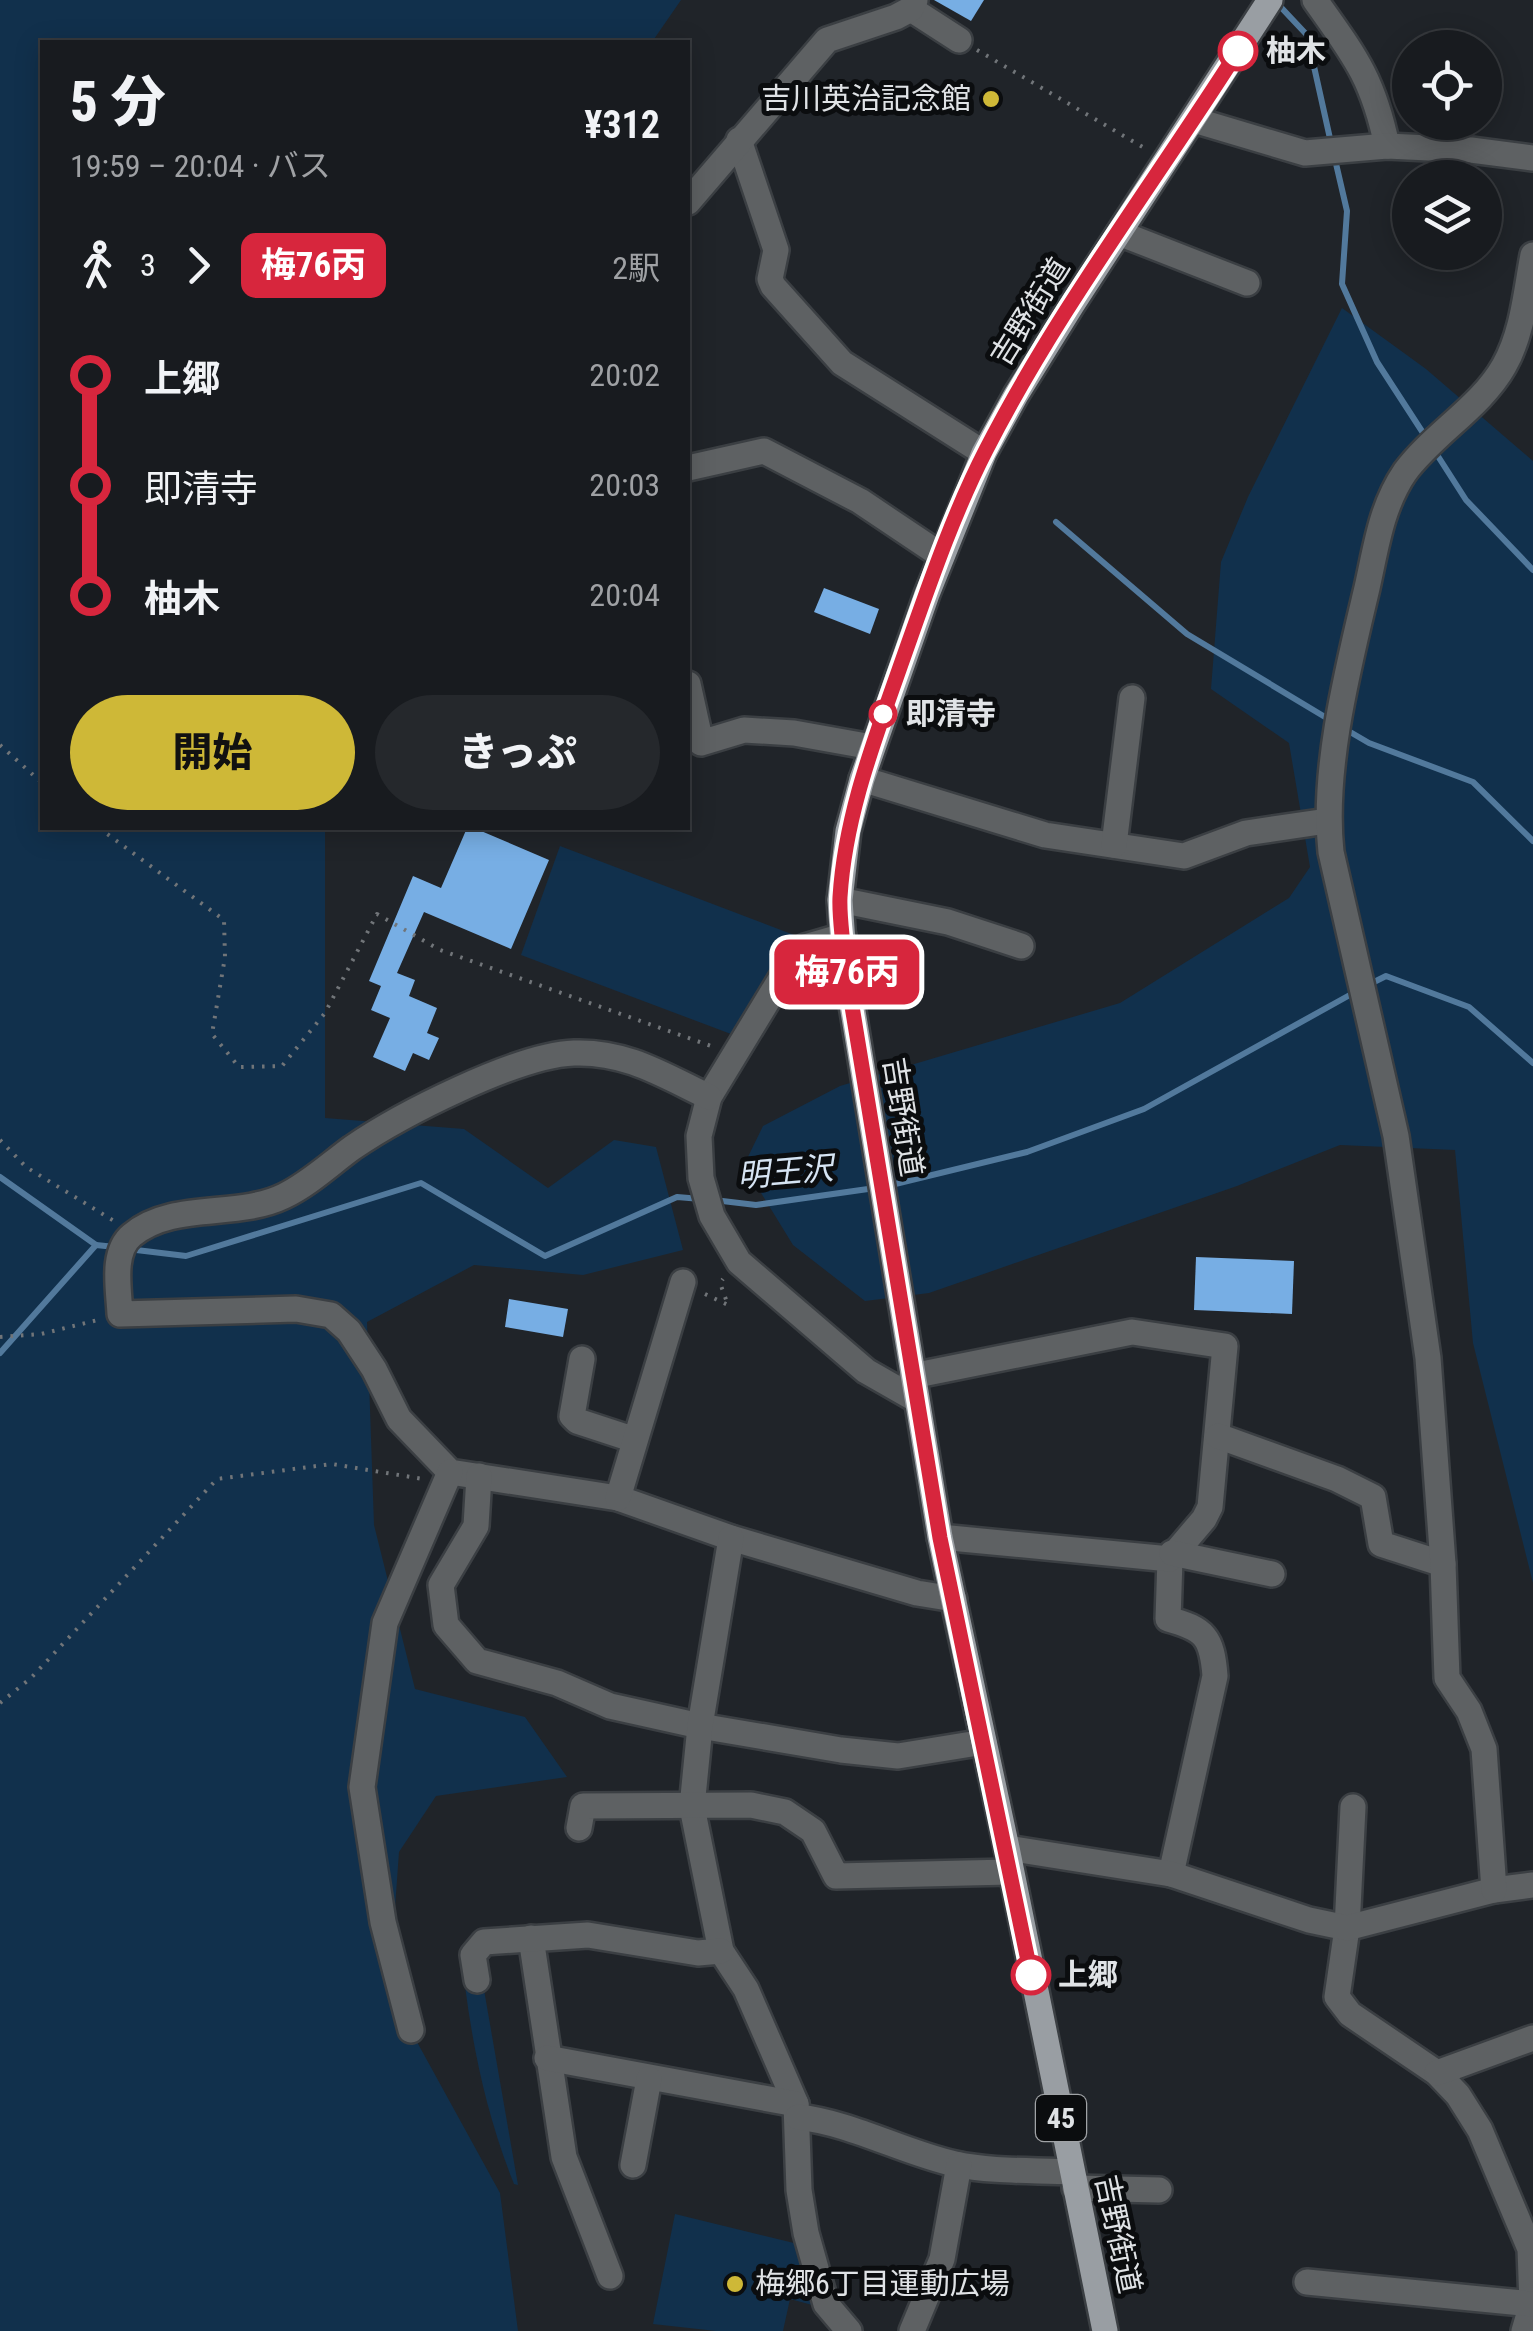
<!DOCTYPE html>
<html lang="ja">
<meta charset="utf-8">
<style>
:root{--surface:#181b1f;--page:#25282c;--text:#f1f3f6;--muted:#9fa1a4;--line:#36393d;--accent:#ceb837}
body{margin:0;font-family:"Roboto Condensed","Noto Sans JP",sans-serif;background:var(--page);color:var(--text);height:100vh;display:flex;flex-direction:column;font-size:38px;white-space:nowrap}
*{box-sizing:border-box;margin:0}
p{font-size:32px;color:var(--muted)}
.icon{flex:none;width:55px;height:55px;fill:none;stroke:currentColor;stroke-width:2;stroke-linecap:round;stroke-linejoin:round}
.map{position:relative;flex:1;overflow:hidden}
.panel{position:absolute;left:40px;top:40px;width:650px;height:790px;display:flex;flex-direction:column;background:var(--surface);border-radius:0px;box-shadow:0 5px 25px #0003,0 0 0 2px var(--line)}
.panel>*{flex:none}
.badge{padding:0 20px;border-radius:15px;font-size:35px;line-height:65px}
.controls{position:absolute;left:1392px;top:30px;display:grid;gap:20px}
.controls a{display:grid;place-items:center;width:110px;height:110px;border-radius:50%;background:var(--surface);box-shadow:0 5px 25px #0003,0 0 0 2px var(--line);font-size:50px}
.map>.badge{position:absolute;translate:-50% -50%;box-shadow:0 0 0 5px #fff}
.legs{display:flex;align-items:center;gap:15px;height:110px;padding:0 30px;font-size:32px}
.legs p{margin-inline-start:auto}
.headline{display:flex;align-items:center;justify-content:space-between;height:170px;padding:0 30px}
h1{font-size:55px;font-weight:800;line-height:75px}
.cta{display:flex;gap:20px;margin-top:auto;padding:20px 30px}
.cta a{flex:1;height:115px;border-radius:60px;background:var(--accent);color:#111;font-size:40px;font-weight:800;line-height:115px;text-align:center}
.cta a+a{background:var(--page);color:var(--text)}
ul{padding:0 30px;list-style:none}
li{display:flex;align-items:center;gap:35px;height:110px;font-size:38px}
li i{display:grid;place-items:center;width:15px;height:100%;margin:0 12px;background:currentColor}
li i::after{content:'';width:25px;height:25px;margin:-12px;border:8px solid;border-radius:50%;background:var(--surface)}
li p{margin-inline-start:auto}
li:first-child i{background:linear-gradient(#0000 50%,currentColor 0)}
li:last-child i{background:linear-gradient(currentColor 50%,#0000 0)}
.map>svg:first-child{display:block}
.green{fill:#11304c}
.lines{fill:none;stroke-linecap:round;stroke-linejoin:round}
.stream{stroke:#52799c;stroke-width:6}
.building{fill:#77aee4}
.minor-casing{stroke:#3b3f43;stroke-width:30}
.major-casing{stroke:#3b3f43;stroke-width:30}
.path{stroke:#717579;stroke-width:4;stroke-dasharray:2.5 8;stroke-linecap:butt}
.minor{stroke:#5e6163;stroke-width:25}
.major{stroke:#999ea3;stroke-width:25}
.line-1-casing{stroke:#fff;stroke-width:22}
.line-1{stroke:#d7263d;stroke-width:15}
.stop-1-dot{fill:#fff;stroke:#d7263d;stroke-width:5}
.poi-dot{fill:#ceb837;stroke:#0b0d0f;stroke-width:4}
.labels{text-anchor:middle;stroke-width:10;stroke-linejoin:round;paint-order:stroke}
.shield{fill:#0b0d0f;stroke:#a0a3a6;stroke-width:2.5}
.shield-label{font-size:28px;font-weight:bold;fill:#e0e3e6}
.stop-label{font-size:30px;font-weight:bold;fill:#e0e3e6;stroke:#0b0d0f;text-anchor:start}
.poi-label{font-size:30px;fill:#e0e3e6;stroke:#0b0d0f;text-anchor:end}
.street-label{font-size:30px;fill:#e0e3e6;stroke:#0b0d0f}
.water-label{font-size:32px;font-style:italic;fill:#d6e4f3;stroke:#0b0d0f}
</style>
<div class="map">
<svg width="1533" height="2331" viewBox="0 0 1533 2331">
<rect width="100%" height="100%" fill="#202429"/>
<g class="green">
<path d="M0,0h681l-29,42h-610v786h283v290l139,11 84,59 66,-48 42,7 27,103 -100,25 -109,-10 -107,57 7,203 41,164 110,28 42,60 -131,19 -37,56 -10,139 111,202 18,138h-518z"/>
<path d="M1342,308l84,61 107,92v1122l-60,-240 -18,-193 -115,-5 -103,41 -308,107 -64,8 -72,-56 -49,-80 19,-39 77,-40 280,-83 169,-105 21,-31 -21,-124 -78,-54 10,-127 27,-65z"/>
<path d="M560,846l234,89 -63,99 -210,-79z"/>
<path d="M483,1984l35,201 -4,-1c-26,-65 -40,-129 -49,-198z"/>
<path d="M675,2214l123,30 18,62 -26,-7 -7,32h-67l-63,-7z"/>
</g>
<g class="lines">
<g class="stream">
<path d="M1275,1l32,34 24,108"/>
<path d="M1334,155l13,56 -5,73 35,78 50,77"/>
<path d="M1434,450l32,50 67,70"/>
<path d="M1056,522l131,112 143,86"/>
<path d="M1345,729l24,14 104,39 60,59"/>
<path d="M1368,985l18,-9 83,31 64,56"/>
<path d="M0,1177l96,68"/>
<path d="M887,1186l140,-34 117,-43 213,-118"/>
<path d="M714,1200l42,5 119,-17"/>
<path d="M128,1249l58,7 235,-73 124,73 132,-59 24,2"/>
<path d="M0,1353l96,-108 19,2"/>
</g>
</g>
<g class="building">
<path d="M934,0h50l-13,21z"/>
<path d="M824,588l55,21 -9,25 -56,-22z"/>
<path d="M467,828h7l75,32 -38,89 -87,-37 -27,61 18,7 -6,16 28,12 -10,25 12,5 -10,22 -16,-7 -8,18 -32,-14 17,-39 -19,-8 10,-24 -12,-5 44,-105 28,12z"/>
<path d="M1196,1257l98,4 -2,53 -98,-4z"/>
<path d="M509,1299l59,10 -5,28 -58,-10z"/>
</g>
<g class="lines">
<defs>
<g id="minor">
<path d="M1315,0c39,55 58,78 72,146"/>
<path d="M911,9l48,31"/>
<path d="M1194,120l111,33 82,-7 84,4 62,8"/>
<path d="M739,140l37,110 -6,29 3,7 69,77 142,90"/>
<path d="M688,202l139,-162 69,-23 15,-8 4,-9"/>
<path d="M1119,233l128,50"/>
<path d="M688,468l76,-17 96,50 82,55"/>
<path d="M688,684l13,59 43,-13 50,3 78,14"/>
<path d="M862,779l183,56 139,21 62,-23 81,-12"/>
<path d="M1114,845l18,-147"/>
<path d="M840,900l108,22 73,24"/>
<path d="M843,936l-38,11 -14,15 -82,135 -10,39 2,42 11,38 27,46 127,109 49,28"/>
<path d="M709,1097c-46,-22 -83,-46 -135,-44 -57,2 -174,62 -222,95 -22,16 -43,36 -68,48 -47,23 -111,5 -152,39 -21,17 -13,55 -12,79l176,-5 35,6 18,16 25,38 25,50 51,53 168,26 113,40 186,55 37,6"/>
<path d="M582,1359l-10,57 5,5 58,19"/>
<path d="M912,1376l220,-44 93,14 -15,161 -6,12 -34,40 -2,60c37,10 44,18 47,57l-44,198"/>
<path d="M1218,1436l119,43 36,18 8,47 62,20"/>
<path d="M479,1476l-3,50 -35,59 5,40 31,36 80,22 53,23 90,20 141,24 57,6 86,-14"/>
<path d="M618,1498l65,-216"/>
<path d="M940,1537l230,22"/>
<path d="M731,1538l-31,188 -8,81 29,144 25,38 50,115 3,86 7,43 20,71 23,27"/>
<path d="M1172,1553l100,21"/>
<path d="M1353,1807l-6,121 -10,69 13,17 87,59 21,22 22,35 50,119 2,55 -8,27"/>
<path d="M579,1828l4,-22 168,-1 34,7 28,19 23,45 174,-4"/>
<path d="M1007,1848l164,26 138,46 38,8 147,-38 39,-5"/>
<path d="M1494,1890l-10,-141 -15,-38 -22,-33 -4,-114 -15,-206 -32,-222 -65,-284c-9,-82 17,-184 36,-264 9,-40 14,-81 38,-116 28,-38 76,-65 99,-106 19,-33 22,-75 29,-111"/>
<path d="M531,1938l33,219 46,119"/>
<path d="M477,1980l-4,-25 11,-13 104,-7 110,18 23,-2"/>
<path d="M411,2030l-28,-108 -21,-135 23,-164 65,-151"/>
<path d="M547,2058l249,46"/>
<path d="M1437,2073l96,-35"/>
<path d="M798,2117c54,6 104,35 157,47 37,8 79,6 117,8"/>
<path d="M633,2165l16,-86"/>
<path d="M1075,2188l84,2"/>
<path d="M1307,2282l225,22"/>
<path d="M912,2331l30,-72 17,-94"/>
</g>
<path id="major" d="M1105,2331l-98,-483 -67,-311 -96,-580 -4,-57 8,-69 14,-52 65,-185 57,-141 32,-58 56,-90 198,-305"/>
</defs>
<use href="#minor" class="minor-casing"/>
<use href="#major" class="major-casing"/>
<g class="path">
<path d="M977,50l169,99"/>
<path d="M0,745l42,38"/>
<path d="M99,828l125,92 1,37 -13,77 27,33 43,-1 43,-53 52,-99 63,36 274,97"/>
<path d="M0,1140l26,27 88,54"/>
<path d="M705,1294l23,11 -8,-22 3,-4"/>
<path d="M0,1337l41,-3 57,-14"/>
<path d="M0,1703l31,-25 186,-199 115,-15 91,15"/>
</g>
<use href="#minor" class="minor"/>
<use href="#major" class="major"/>
</g>
<g class="lines">
<defs>
<path id="line-1" d="M1031,1975l-91,-437 -96,-580c-1,-20 -5,-41 -4,-61 5,-80 33,-153 59,-227 26,-73 52,-152 87,-220 71,-139 168,-267 252,-399"/>
</defs>
<use href="#line-1" class="line-1-casing"/>
<use href="#line-1" class="line-1"/>
</g>
<g class="stop-1-dot">
<circle cx="1238" cy="51" r="18"/>
<circle cx="883" cy="714" r="12"/>
<circle cx="1031" cy="1975" r="18"/>
</g>
<g class="poi-dot">
<circle cx="991" cy="99" r="10"/>
<circle cx="735" cy="2284" r="10"/>
</g>
<g class="labels">
<rect class="shield" x="1036" y="2095" width="50" height="46" rx="8"/>
<g class="shield-label">
<text x="1061" y="2128">45</text>
</g>
<g class="stop-label">
<text x="1266" y="61">柚木</text>
<text x="906" y="724">即清寺</text>
<text x="1058" y="1985">上郷</text>
</g>
<g class="poi-label">
<text x="971" y="109">吉川英治記念館</text>
<text x="755" y="2294" text-anchor="start">梅郷6丁目運動広場</text>
</g>
<g class="street-label">
<text transform="translate(1030 312) rotate(-58)" y="10">吉野街道</text>
<text transform="translate(903 1117) rotate(81)" y="10">吉野街道</text>
<text transform="translate(1118 2234) rotate(78)" y="10">吉野街道</text>
</g>
<g class="water-label">
<text transform="translate(785 1172) rotate(-5)" y="11">明王沢</text>
</g>
</g>
</svg>
<div class="controls">
<a><svg class="icon" aria-label="locate" viewBox="0 0 24 24"><circle cx="12" cy="12" r="6"/><path d="M12 2v4M12 18v4M2 12h4M18 12h4"/></svg></a>
<a><svg class="icon" aria-label="layers" viewBox="0 0 24 24"><path d="M12 4l9 5-9 5-9-5zM3 14l9 5 9-5"/></svg></a>
</div>
<b class="badge" style="left:847px;top:972px;background:#d7263d;color:#fff">梅76丙</b>
<section class="panel">
<div class="headline"><div><h1>5 分</h1><p>19:59 – 20:04 · バス</p></div><b>¥312</b></div>
<div class="legs"><svg class="icon" aria-label="walk" viewBox="0 0 24 24"><circle cx="13" cy="4" r="2"/><path d="M13 8l-2 6 4 7M11 14l-3 7M7 12l3-4h3l4 4"/></svg>3<svg class="icon" aria-label="forward" viewBox="0 0 24 24"><path d="M9 5l7 7-7 7"/></svg><b class="badge" style="background:#d7263d;color:#fff">梅76丙</b><p>2駅</p></div>
<ul>
<li><i style="color:#d7263d"></i><b>上郷</b><p>20:02</p></li>
<li><i style="color:#d7263d"></i><span>即清寺</span><p>20:03</p></li>
<li><i style="color:#d7263d"></i><b>柚木</b><p>20:04</p></li>
</ul>
<div class="cta"><a>開始</a><a>きっぷ</a></div>
</section>
</div>
